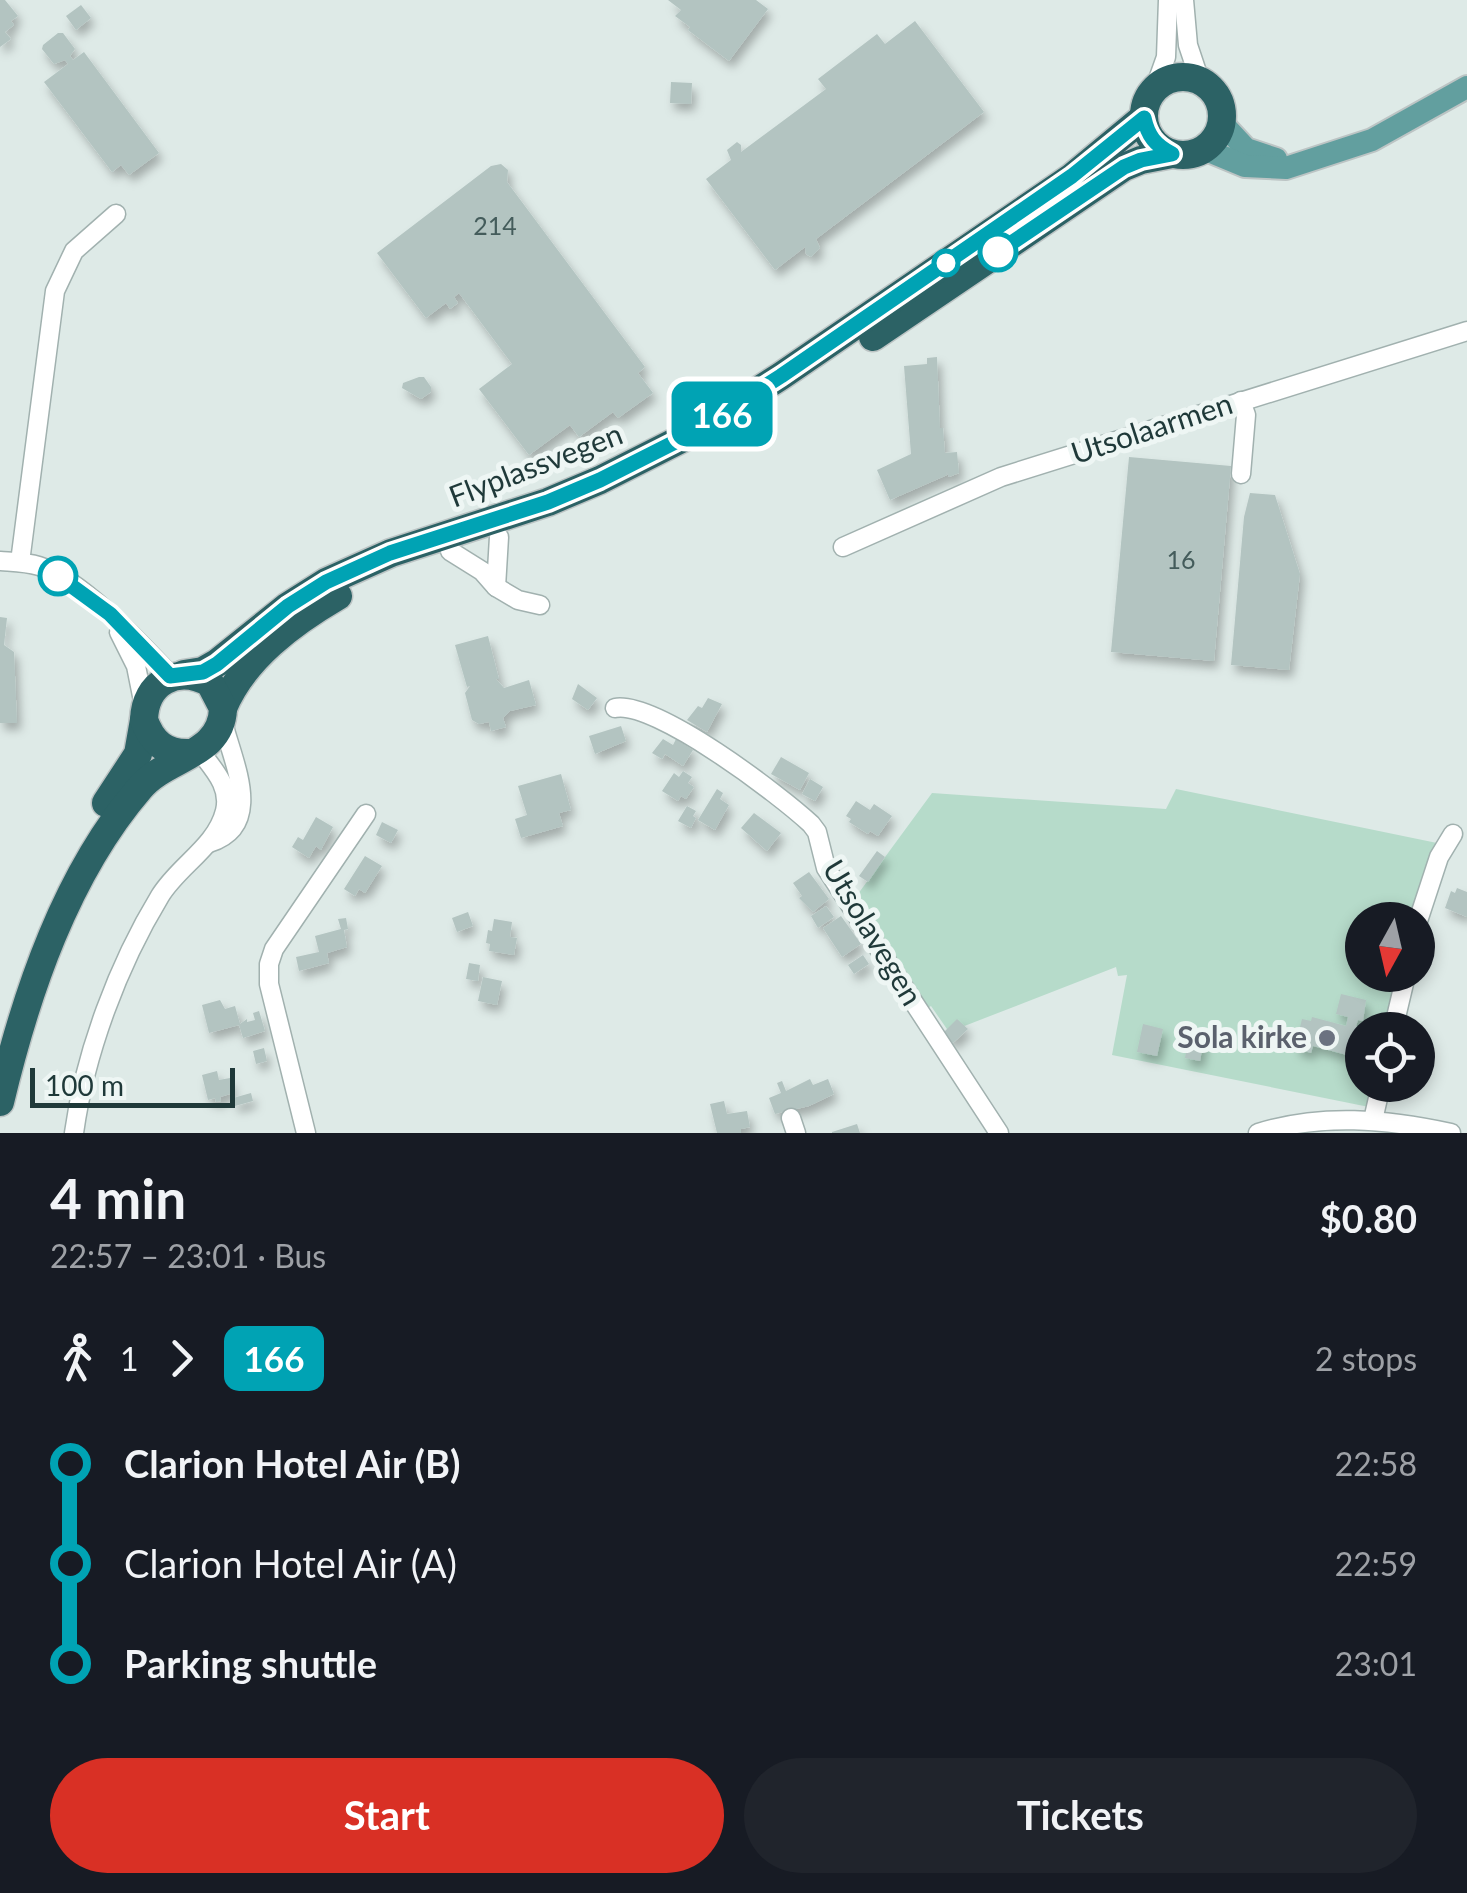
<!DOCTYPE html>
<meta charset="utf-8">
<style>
:root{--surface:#171b24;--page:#20242c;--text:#f1f3f6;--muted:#9ea1a6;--accent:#d93025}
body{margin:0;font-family:Lato,sans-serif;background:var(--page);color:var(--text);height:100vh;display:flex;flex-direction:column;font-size:38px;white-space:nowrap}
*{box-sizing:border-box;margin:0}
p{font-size:32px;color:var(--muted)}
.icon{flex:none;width:55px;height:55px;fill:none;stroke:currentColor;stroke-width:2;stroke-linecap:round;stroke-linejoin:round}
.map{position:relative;height:1133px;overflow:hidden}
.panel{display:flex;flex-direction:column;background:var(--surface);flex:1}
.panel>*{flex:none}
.badge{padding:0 20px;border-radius:15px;font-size:35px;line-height:65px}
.needle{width:65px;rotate:188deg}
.fabs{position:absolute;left:1345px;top:902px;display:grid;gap:20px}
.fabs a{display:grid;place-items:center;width:90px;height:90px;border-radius:50%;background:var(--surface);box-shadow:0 5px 15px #0003;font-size:50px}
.scale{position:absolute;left:30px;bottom:25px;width:205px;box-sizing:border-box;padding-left:10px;border:5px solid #1f3939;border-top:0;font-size:28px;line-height:35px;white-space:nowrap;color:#1f3939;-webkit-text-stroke:8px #eef6f4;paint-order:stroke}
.map>.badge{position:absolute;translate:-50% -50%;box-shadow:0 0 0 5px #fff}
.legs{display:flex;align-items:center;gap:15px;height:110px;padding:0 50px;font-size:32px}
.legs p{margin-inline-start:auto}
.summary{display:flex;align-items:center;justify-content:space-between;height:170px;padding:0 50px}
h1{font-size:55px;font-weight:700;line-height:75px}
.action{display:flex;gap:20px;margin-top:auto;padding:20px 50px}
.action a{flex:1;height:115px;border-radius:60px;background:var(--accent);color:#fff;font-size:40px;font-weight:700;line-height:115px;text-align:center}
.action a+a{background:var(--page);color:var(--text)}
ul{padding:0 50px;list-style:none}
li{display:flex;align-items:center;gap:35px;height:100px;font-size:38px}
li i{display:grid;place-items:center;width:15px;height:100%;margin:0 12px;background:currentColor}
li i::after{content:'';width:25px;height:25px;margin:-12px;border:8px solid;border-radius:50%;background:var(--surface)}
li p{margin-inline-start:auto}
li:first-child i{background:linear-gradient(#0000 50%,currentColor 0)}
li:last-child i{background:linear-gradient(currentColor 50%,#0000 0)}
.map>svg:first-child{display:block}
.green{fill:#b6dbca}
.building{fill:#b3c4c1;filter:url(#shadow)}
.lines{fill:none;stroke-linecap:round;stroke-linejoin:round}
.minor-casing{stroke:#a1b1af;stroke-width:21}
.major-casing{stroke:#bcc4c4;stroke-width:26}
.highway-casing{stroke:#bcc4c4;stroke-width:31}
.minor{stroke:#fff;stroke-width:18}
.major{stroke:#629f9f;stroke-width:22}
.highway{stroke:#2c6265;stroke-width:28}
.line-1-casing{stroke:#fff;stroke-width:22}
.line-1{stroke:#00a3b4;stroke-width:15}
.stop-1-dot{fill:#fff;stroke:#00a3b4;stroke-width:5}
.worship-dot{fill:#6b7280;stroke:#eef6f4;stroke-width:4}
.labels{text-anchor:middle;stroke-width:10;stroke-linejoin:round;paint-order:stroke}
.number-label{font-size:25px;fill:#445c5b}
.street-label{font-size:30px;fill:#1f3939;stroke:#eef6f4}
.worship-label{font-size:30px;font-weight:bold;fill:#5b616d;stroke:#eef6f4;text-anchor:end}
</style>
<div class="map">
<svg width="1467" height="1133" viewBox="0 0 1467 1133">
<defs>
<filter id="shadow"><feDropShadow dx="4" dy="7" stdDeviation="5" flood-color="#0004"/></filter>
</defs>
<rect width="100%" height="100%" fill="#deeae7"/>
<path class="green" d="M1176,789l261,54 -29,77h-46v55h34l-11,55h-23v55h11l-4,22 -257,-52 15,-80 -9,1 -2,-9 -167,65 -18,-26 -5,3 -71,-111 77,-105 234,16z"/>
<g class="building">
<path d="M0,0h5l13,16 -7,5 3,4 -9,7 6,7 -11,8z"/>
<path d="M668,0h88l12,9 -39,52 -41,-31 2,-3 -15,-11 6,-6z"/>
<path d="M81,5l10,13 -15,12 -10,-14z"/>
<path d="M915,21l69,91 -168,127 4,9 -9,9 -5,-3 -1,-7 -30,23 -69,-91 25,-19 -4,-10 10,-8 4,3v7l85,-63 -8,-10 59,-45 8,10z"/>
<path d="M58,33h5l12,16 -5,7 3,4 11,-8 75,101 -30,22 -8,-10 -9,7 -68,-90 24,-18 -3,-4 -11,4 -12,-15 1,-4z"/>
<path d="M671,82l21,1 -1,21 -21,-1z"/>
<path d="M501,164l7,6 -1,12 138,185 -7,6 15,20 -35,25 -5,-6 -34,25 -9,-12 -41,30 -50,-66 33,-25 -53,-71 -5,4 4,6 -8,6 -4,-6 -20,15 -49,-65 114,-87z"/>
<path d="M937,357l3,71h3l2,25 12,-1 2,21 -10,4 -3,-6 1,4 -57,25 -13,-30 34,-16 -7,-88 23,-2v-6z"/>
<path d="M419,377h5l7,10v5l-10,7 -19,-11 1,-5z"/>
<path d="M1129,457l102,9 -17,195 -103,-9z"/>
<path d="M1250,493l25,2 25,79 -11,96 -58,-5 13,-148z"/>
<path d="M0,617l7,1 -3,27 10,7 3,71h-17z"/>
<path d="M488,636l11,43h-3l8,9 25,-8 7,25 -26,6 -7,7 3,9 -15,4 -2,-9 -10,2 -7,-4 -7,-27 5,-7 -3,1 -12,-42z"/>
<path d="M578,684l19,14 -9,12 -16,-11z"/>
<path d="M708,698l14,6 -15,28 -20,-12 11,-14 4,2z"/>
<path d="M621,726l5,15 -31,13 -6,-18z"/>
<path d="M663,739l10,6 3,-6 17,11 -10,16 -18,-12 -3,5 -10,-6z"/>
<path d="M781,757l28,16 -9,17 -29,-16z"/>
<path d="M683,771l9,6 -4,6 6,4 -8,12 -5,-3 -3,5 -16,-10 12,-18 5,4z"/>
<path d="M561,774l10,36 -12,3 4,13 -42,12 -6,-19 12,-4 -9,-29z"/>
<path d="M810,779l13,8 -8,14 -13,-7z"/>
<path d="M717,789l6,4 -3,6 9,6 -14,25 -17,-10z"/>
<path d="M856,801l14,9 4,-6 18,12 -14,20 -8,-5 -2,3 -19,-12 2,-3 -5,-3z"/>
<path d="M687,806l9,5 -3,5 3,2 -5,10 -13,-7z"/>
<path d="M754,813l27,20 -14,18 -26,-23z"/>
<path d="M316,817l17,10 -12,23 -5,-4 -7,12 -17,-11 6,-10 5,3z"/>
<path d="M382,822l16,8 -7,13 -15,-8z"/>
<path d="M877,851l8,6 -17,25 -9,-6z"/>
<path d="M365,856l17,10 -17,27 -6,-4 -4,7 -11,-7z"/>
<path d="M809,872l20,27 -16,13 -14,-14 3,-2 -9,-13z"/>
<path d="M1457,888l10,4v25l-22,-9 6,-17 4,2z"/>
<path d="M826,906l8,11 -16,11 -7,-12z"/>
<path d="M468,912l5,14 -16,6 -5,-14z"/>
<path d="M841,916l20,28 -19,13 -19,-29z"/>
<path d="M346,918l2,11 -4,1 3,17 -20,6 2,10 -30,8 -3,-14 23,-5 -4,-16 26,-7 -3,-10z"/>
<path d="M494,919l18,3 -2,15 7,1 -3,17 -25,-4 1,-7 -4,-1 2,-13 4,1z"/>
<path d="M863,955l6,9 -15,10 -6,-9z"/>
<path d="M469,963l11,2 -2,16 -12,-2z"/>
<path d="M483,977l19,4 -5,24 -19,-4z"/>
<path d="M1341,994l25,6 -3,21 -5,-1 -2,6 3,1 -2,13 4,1 -2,7 -10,1 -2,6 -34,-9 -2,7 -16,-5 7,-29 9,2 1,-4 34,9 2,-9 -12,-3z"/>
<path d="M220,1000l5,9 10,-3 5,18 7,-5v3l8,-2 -2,-7 6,-2 6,20 -22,7 -4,-13 -30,8 -7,-28z"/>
<path d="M957,1019l11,10 -15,14 -10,-10z"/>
<path d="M1143,1024l20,5 -6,27 -20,-4z"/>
<path d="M1190,1030l15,3 -5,28 -15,-3z"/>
<path d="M264,1048l3,13 -11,3 -3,-13z"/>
<path d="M217,1071l2,9 11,-2 3,15 -13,4 1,4 -5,1 -1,-4 -7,2 -6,-25z"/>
<path d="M810,1079l3,6 15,-6 6,15 -25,12 -34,8 -6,-16 12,-5 -4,-10 5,-2 4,10z"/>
<path d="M251,1093l2,8 -18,5 -2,-8z"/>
<path d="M724,1101l3,13 20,-3 3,16 -9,2v4h-24l-7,-29z"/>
<path d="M857,1124l3,9h-28v-1z"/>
</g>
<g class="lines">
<defs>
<g id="minor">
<path d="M1184,0l4,45 12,36"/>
<path d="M1155,88l11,-31 2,-57"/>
<path d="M1241,401l5,14 -5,59"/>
<path d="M843,547l158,-70 466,-146"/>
<path d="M450,551l32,20 14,16 3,-50"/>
<path d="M0,561c13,1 26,1 39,5 42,13 102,78 132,110"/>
<path d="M20,562l35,-271 19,-40 42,-37"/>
<path d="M496,587l22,13 22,5"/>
<path d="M119,632l17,34 8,40"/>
<path d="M615,708c40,-8 165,87 196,116l6,8 9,36 173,265"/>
<path d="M209,843c57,-18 23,-82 14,-121"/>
<path d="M1418,921l21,-64 14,-23"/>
<path d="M1393,1030l13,-55"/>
<path d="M791,1118l5,15"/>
<path d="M1373,1120l8,-35"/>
<path d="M74,1133c11,-80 44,-168 86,-237 19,-31 56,-49 65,-85 6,-25 -12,-42 -26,-61"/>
<path d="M306,1133l-37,-149v-20l5,-15 92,-135"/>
<path d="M1258,1133c64,-20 128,-14 193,0"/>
</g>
<g id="major">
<path d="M1221,122l25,27 30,10"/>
<path d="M1204,149l41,17 41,2 86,-28 95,-53"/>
</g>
<g id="highway">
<circle cx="1183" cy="116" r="39"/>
<path d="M873,337l251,-170 17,-7 31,-6"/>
<path d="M184,674l19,-3 14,-8 71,-57 38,-24 65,-29 157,-51 52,-22 89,-45 92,-59 291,-199 71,-59"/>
<path d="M223,708c21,-50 69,-85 115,-112"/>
<path d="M106,803l32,-49 6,-34"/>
<path d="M0,1102c26,-109 66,-228 140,-314 27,-32 82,-32 83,-80l-13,-25c-33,-18 -65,-1 -66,37 8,22 21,34 45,33"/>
</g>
</defs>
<use href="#minor" class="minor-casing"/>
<use href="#major" class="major-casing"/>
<use href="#highway" class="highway-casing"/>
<use href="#minor" class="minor"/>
<use href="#major" class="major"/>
<use href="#highway" class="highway"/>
</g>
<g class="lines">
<defs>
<path id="line-1" d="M58,576l52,38 60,62 33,-4 14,-8 71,-58 38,-24 64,-29 158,-51 52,-22 89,-45 92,-59 291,-200 72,-58c4,18 11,27 28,36l-31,6 -17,7 -126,85"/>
</defs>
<use href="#line-1" class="line-1-casing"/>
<use href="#line-1" class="line-1"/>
</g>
<g class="stop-1-dot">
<circle cx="998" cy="252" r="18"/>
<circle cx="946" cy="263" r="12"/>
<circle cx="58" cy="576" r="18"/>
</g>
<circle class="worship-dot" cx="1327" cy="1038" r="10"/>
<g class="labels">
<g class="number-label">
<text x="495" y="235">214</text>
<text x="1181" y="569">16</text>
</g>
<g class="street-label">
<text transform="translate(1152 429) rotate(-18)" y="10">Utsolaarmen</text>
<text transform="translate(536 466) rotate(-21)" y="10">Flyplassvegen</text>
<text transform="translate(872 933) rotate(59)" y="10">Utsolavegen</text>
</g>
<g class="worship-label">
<text x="1307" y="1048">Sola kirke</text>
</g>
</g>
</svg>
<div class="fabs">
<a><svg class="needle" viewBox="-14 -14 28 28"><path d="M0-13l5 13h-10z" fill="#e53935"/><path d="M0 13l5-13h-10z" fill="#9ea1a6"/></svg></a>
<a><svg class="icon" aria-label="locate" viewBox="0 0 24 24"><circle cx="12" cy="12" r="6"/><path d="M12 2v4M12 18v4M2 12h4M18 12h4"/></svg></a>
</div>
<div class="scale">100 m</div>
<b class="badge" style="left:722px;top:414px;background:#00a3b4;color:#fff">166</b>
</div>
<section class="panel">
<div class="summary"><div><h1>4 min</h1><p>22:57 – 23:01 · Bus</p></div><b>$0.80</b></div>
<div class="legs"><svg class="icon" aria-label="walk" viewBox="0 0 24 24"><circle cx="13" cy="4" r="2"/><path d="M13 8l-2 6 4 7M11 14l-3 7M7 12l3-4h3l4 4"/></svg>1<svg class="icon" aria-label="forward" viewBox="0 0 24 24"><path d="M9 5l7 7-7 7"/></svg><b class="badge" style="background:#00a3b4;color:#fff">166</b><p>2 stops</p></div>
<ul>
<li><i style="color:#00a3b4"></i><b>Clarion Hotel Air (B)</b><p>22:58</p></li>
<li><i style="color:#00a3b4"></i><span>Clarion Hotel Air (A)</span><p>22:59</p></li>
<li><i style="color:#00a3b4"></i><b>Parking shuttle</b><p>23:01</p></li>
</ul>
<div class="action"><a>Start</a><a>Tickets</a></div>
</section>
